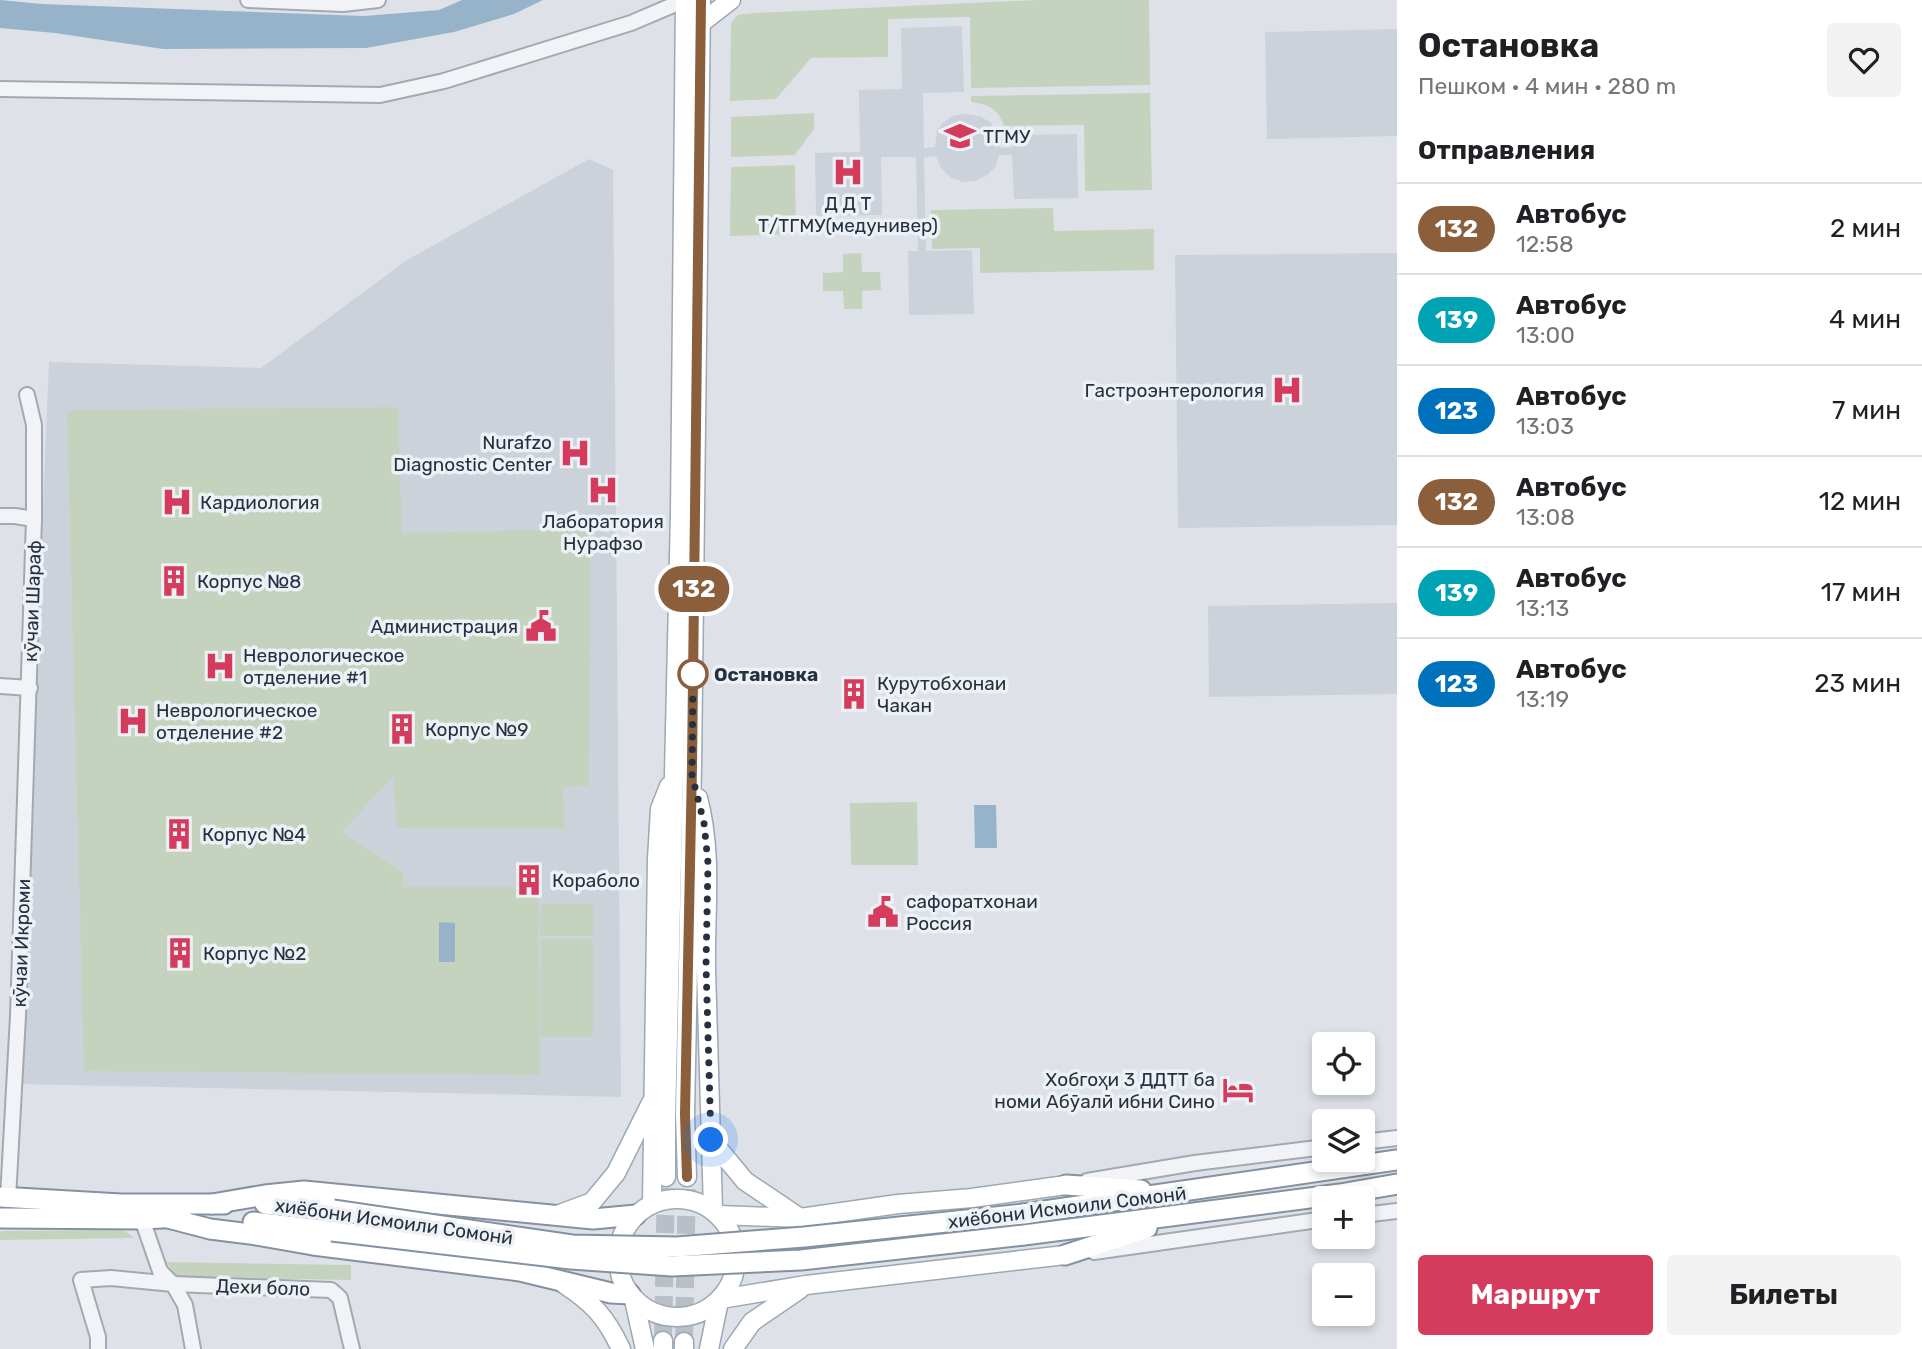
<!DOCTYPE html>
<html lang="ru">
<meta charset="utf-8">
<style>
:root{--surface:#fff;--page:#f2f2f2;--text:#202124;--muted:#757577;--line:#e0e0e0;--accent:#d43b5c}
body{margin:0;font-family:Rubik,sans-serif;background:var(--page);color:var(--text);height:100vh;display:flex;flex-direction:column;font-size:26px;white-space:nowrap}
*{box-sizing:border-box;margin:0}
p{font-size:23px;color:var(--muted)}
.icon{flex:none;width:38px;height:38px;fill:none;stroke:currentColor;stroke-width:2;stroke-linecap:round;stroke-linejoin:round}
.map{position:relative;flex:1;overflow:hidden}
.side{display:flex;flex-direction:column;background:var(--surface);width:525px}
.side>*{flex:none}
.badge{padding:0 14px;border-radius:23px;font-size:24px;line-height:46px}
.fabs{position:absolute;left:1312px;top:1032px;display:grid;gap:14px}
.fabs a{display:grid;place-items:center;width:63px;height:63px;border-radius:7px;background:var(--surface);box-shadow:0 4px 10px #0003;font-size:35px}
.you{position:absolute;width:35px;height:35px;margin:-18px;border:5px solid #fff;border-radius:50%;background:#1a73e8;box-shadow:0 0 0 10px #1a73e833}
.map>.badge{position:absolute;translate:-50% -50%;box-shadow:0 0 0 4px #fff}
h2{padding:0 21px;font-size:26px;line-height:63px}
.round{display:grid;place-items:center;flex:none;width:74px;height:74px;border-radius:7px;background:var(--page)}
.head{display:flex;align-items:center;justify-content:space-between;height:119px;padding:0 21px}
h1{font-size:33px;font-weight:700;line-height:52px}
.cta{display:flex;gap:14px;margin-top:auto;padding:14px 21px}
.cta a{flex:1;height:80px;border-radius:7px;background:var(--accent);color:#fff;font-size:28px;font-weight:700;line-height:80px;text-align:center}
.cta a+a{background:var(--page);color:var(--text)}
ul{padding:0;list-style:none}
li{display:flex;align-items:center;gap:21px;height:91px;padding:0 21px;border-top:2px solid var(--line)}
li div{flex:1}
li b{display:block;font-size:26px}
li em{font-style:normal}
li .badge{min-width:77px;font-weight:700;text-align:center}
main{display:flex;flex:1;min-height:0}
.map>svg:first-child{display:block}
.built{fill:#ccd2da}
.green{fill:#c5d3be}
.water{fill:#97b3ca}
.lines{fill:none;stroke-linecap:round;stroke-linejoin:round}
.major-tunnel{stroke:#b9bfc6;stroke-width:18;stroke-dasharray:18 9;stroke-linecap:butt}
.minor-casing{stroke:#a3a9b2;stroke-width:18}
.major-casing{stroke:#9ca8b4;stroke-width:21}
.highway-casing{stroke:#8491a0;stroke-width:23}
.minor{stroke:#f1f3f6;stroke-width:14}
.major{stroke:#fff;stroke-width:18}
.highway{stroke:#fff;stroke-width:19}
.highway-bridge-casing{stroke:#8491a0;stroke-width:23;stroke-linecap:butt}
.highway-bridge{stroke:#fff;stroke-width:19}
.line-casing{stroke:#fff;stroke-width:16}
.line{stroke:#8b5e3c;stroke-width:10}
.walk{stroke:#263140;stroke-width:7;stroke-dasharray:0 12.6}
.stop-dot{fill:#fff;stroke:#8b5e3c;stroke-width:3.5}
.labels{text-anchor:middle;stroke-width:7;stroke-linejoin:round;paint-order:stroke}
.poi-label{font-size:19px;fill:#263140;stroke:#edf1f6;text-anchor:start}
.street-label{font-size:19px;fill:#263140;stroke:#edf1f6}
.stop-label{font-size:19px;font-weight:bold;fill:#263140;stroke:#edf1f6;text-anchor:start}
</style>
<main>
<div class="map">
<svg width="1397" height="1349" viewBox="0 0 1397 1349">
<rect width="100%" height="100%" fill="#dee2e8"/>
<g class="built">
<path d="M962,26l2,66 -41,1 1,55 11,-1 2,-17 7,-8 11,-7 11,-1 14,2 11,7 8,12 1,13 13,-1v-12l64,-1 1,64 -64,1 -2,-44h-13l-3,11 -9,9 -12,6 -12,1 -13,-5 -9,-9 -5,-12 -12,1 2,94 46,-1 2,64 -65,1 -1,-64h10l-2,-94h-35l1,58 -66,1 -1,-63 45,-1 -1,-62 43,-1 -1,-61z"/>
<path d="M1397,29v107l-130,3 -2,-107z"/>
<path d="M589,159l24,11 8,927 -602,-13 30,-722 212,6 146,-108z"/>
<path d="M1397,253v272l-219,3 -3,-273z"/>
<path d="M1397,603v91l-188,3 -1,-91z"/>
</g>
<g class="green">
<path d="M1036,0h113l1,85 -179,3 -1,-71 -82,2v38l-77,1 -35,41 -46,2 1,-78 7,-8 17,-2z"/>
<path d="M1150,93l2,97 -67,1 -1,-66 -80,1c-5,-17 -16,-22 -33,-24v-6z"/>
<path d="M814,113v16l-19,26 -64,2v-40z"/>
<path d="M795,165l1,69 -66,2 1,-69z"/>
<path d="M1053,208l1,23 100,-2v41l-174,3v-25l-48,1 -1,-39z"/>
<path d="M861,253l1,19h18l1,18 -19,1v18h-18l-1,-18h-20v-18l20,-1v-18z"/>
<path d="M398,407l4,126 188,-4 -1,257 -26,1 1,42 -167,-1 -4,-52 -51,56 61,40v15h135l2,188 -456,-4 -17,-661z"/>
<path d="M917,802l1,63h-67l-1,-62z"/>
<path d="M541,904h52v32h-53z"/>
<rect x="541" y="939" width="52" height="98"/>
<path d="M119,1230l6,1 9,7 -134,2v-8l3,-1z"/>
<path d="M166,1262l185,3v15l-174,-3z"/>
</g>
<g class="water">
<path d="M0,0l42,4 322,12 75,-6 23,-10h81l-29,14 -60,18 -88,16 -203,1 -108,-16 -55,-5z"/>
<path d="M974,805h22l1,43h-22z"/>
<path d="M439,922l16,1v39h-16z"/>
</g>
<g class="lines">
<g class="major-tunnel">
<path d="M663,1341l3,-164"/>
<path d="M684,1342l3,-165"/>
</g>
<defs>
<g id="minor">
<path d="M248,0l95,4 35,-4"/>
<path d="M0,89l380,6 64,-14 187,-58 54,-23"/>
<path d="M0,516h15l19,3"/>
<path d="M0,686l30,2"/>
<path d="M1363,1142l34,-4"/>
<path d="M1087,1181l108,-18 130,-16"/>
<path d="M8,1198l10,-182 16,-497v-94l-7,-30"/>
<path d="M1363,1215l34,-4"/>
<path d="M142,1219l18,52 13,13 12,21 8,44"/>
<path d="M1094,1252l231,-33"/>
<path d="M98,1349v-12l-17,-57 30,-2 62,6 158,6 9,8 12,51"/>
</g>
<g id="major">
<path d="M700,24l31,-24"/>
<path d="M698,798c15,56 7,113 8,171 2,80 5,160 7,241"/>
<path d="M711,1140l34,41 55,37"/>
<path d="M666,1177v-57l14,-607 5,-513"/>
<path d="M687,1177l-2,-63 7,-348 9,-766"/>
<circle cx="677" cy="1258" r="59"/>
<path d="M652,1204l5,-345 3,-50 9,-23"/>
<path d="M557,1215l35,-13 24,-29 35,-70"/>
<path d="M719,1215l81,3 98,-14 74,-6 94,-13"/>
<path d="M564,1284c29,19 42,33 57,65"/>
<path d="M721,1299l85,-14 259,-30"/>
<path d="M634,1300l11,49"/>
<path d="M663,1349v-8"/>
<path d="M684,1349v-7"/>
<path d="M709,1349l10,-48"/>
<path d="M733,1349l19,-27 48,-33"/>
</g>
<g id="highway">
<path d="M1066,1185l75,5"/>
<path d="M0,1197l121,7h103"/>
<path d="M212,1204l53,-9 39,-4 289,28 43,-4"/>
<path d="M265,1204l68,6"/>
<path d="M1023,1214l374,-54"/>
<path d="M0,1218l142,1 39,-2"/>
<path d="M168,1218l42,11 40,5 63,11 207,26 91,22 19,1"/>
<path d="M253,1222l79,9"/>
<path d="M1024,1235l316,-41 57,-10"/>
<path d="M1065,1255l82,-27"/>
</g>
</defs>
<use href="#minor" class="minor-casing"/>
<use href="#major" class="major-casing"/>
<use href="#highway" class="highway-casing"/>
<use href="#minor" class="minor"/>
<use href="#major" class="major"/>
<use href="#highway" class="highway"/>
<defs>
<g id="highway-bridge">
<path d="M333,1210l239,35 105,2 127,-10 219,-23"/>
<path d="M332,1231l239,28 101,7 129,-6 223,-25"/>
</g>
</defs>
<use href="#highway-bridge" class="highway-bridge-casing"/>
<use href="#highway-bridge" class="highway-bridge"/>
</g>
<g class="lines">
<defs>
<path id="line" d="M687,1177l-2,-63 7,-348 9,-766"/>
</defs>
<use href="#line" class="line-casing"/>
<use href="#line" class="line"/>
<path class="walk" d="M693,674l-1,101 12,48 4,40 -2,102 5,175"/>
</g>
<defs>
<symbol id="university-bare" viewBox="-9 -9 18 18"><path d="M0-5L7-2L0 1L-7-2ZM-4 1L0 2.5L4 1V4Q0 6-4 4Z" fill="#d43b5c" stroke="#edf1f6" stroke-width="2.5" paint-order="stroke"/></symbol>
<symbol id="hospital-bare" viewBox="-9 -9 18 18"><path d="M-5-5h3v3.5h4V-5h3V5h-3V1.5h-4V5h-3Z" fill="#d43b5c" stroke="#edf1f6" stroke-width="2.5" paint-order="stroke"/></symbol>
<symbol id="building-bare" viewBox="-9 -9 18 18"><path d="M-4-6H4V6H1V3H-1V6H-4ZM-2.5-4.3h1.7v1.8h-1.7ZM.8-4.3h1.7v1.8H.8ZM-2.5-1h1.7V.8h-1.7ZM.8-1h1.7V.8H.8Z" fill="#d43b5c" stroke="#edf1f6" stroke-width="2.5" paint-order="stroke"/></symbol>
<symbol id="civic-bare" viewBox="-9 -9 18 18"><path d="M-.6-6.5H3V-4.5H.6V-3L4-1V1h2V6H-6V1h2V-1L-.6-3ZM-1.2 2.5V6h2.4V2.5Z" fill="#d43b5c" stroke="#edf1f6" stroke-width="2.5" paint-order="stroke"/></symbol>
<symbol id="hotel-bare" viewBox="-9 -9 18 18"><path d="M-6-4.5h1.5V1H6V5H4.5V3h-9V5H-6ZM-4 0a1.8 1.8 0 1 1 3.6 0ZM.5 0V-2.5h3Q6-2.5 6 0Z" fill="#d43b5c" stroke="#edf1f6" stroke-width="2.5" paint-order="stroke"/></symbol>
</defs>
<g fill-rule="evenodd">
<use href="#university-bare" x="938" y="114" width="44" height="44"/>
<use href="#hospital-bare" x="826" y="150" width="44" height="44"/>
<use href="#hospital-bare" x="1265" y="368" width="44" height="44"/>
<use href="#hospital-bare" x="553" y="431" width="44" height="44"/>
<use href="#hospital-bare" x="581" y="468" width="44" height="44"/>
<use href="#hospital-bare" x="155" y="480" width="44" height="44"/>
<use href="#building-bare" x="152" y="559" width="44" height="44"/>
<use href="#civic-bare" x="519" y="604" width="44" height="44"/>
<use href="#hospital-bare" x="198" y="644" width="44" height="44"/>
<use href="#building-bare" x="832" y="672" width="44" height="44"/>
<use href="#hospital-bare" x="111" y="699" width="44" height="44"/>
<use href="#building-bare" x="380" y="707" width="44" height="44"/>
<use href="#building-bare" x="157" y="812" width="44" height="44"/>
<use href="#building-bare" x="507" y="858" width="44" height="44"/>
<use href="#civic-bare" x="861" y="890" width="44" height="44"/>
<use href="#building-bare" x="158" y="931" width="44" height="44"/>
<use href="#hotel-bare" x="1216" y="1068" width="44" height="44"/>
</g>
<circle class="stop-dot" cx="693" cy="674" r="14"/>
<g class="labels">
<g class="poi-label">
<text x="983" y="143">ТГМУ</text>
<text x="848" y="210" text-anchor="middle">Д Д Т<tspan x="848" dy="22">Т/ТГМУ(медунивер)</tspan></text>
<text x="1264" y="397" text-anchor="end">Гастроэнтерология</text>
<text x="552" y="449" text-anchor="end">Nurafzo<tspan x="552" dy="22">Diagnostic Center</tspan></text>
<text x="200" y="509">Кардиология</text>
<text x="603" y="528" text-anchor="middle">Лаборатория<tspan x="603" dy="22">Нурафзо</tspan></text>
<text x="197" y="588">Корпус №8</text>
<text x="518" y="633" text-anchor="end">Администрация</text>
<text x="243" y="662">Неврологическое<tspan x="243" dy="22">отделение #1</tspan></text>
<text x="877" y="690">Курутобхонаи<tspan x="877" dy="22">Чакан</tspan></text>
<text x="156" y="717">Неврологическое<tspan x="156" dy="22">отделение #2</tspan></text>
<text x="425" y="736">Корпус №9</text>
<text x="202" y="841">Корпус №4</text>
<text x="552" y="887">Кораболо</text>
<text x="906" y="908">сафоратхонаи<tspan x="906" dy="22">Россия</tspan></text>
<text x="203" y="960">Корпус №2</text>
<text x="1215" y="1086" text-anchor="end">Хобгоҳи 3 ДДТТ ба<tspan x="1215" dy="22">номи Абӯалӣ ибни Сино</tspan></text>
</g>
<g class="street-label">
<text transform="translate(32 601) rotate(-88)" y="7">кӯчаи Шараф</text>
<text transform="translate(21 943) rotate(-88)" y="7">кӯчаи Икроми</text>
<text transform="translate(1067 1207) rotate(-7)" y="7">хиёбони Исмоили Сомонӣ</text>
<text transform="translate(394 1221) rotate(8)" y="7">хиёбони Исмоили Сомонӣ</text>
<text transform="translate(263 1287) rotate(2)" y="7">Дехи боло</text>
</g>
<g class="stop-label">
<text x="714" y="681">Остановка</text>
</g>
</g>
</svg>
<div class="fabs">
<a><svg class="icon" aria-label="locate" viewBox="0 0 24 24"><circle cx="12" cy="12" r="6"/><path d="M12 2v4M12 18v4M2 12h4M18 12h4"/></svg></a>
<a><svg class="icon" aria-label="layers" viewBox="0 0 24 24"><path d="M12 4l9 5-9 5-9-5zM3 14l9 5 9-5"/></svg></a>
<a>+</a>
<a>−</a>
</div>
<div class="you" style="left:711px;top:1140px"></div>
<b class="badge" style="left:694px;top:589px;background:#8b5e3c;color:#fff">132</b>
</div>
<section class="side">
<div class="head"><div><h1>Остановка</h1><p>Пешком · 4 мин · 280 m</p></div><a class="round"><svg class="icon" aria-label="heart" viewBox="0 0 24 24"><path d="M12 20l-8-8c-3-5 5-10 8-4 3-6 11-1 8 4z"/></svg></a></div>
<h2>Отправления</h2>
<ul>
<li><span class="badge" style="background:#8b5e3c;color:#fff">132</span><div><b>Автобус</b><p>12:58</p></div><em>2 мин</em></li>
<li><span class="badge" style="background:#00a3b4;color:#fff">139</span><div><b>Автобус</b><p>13:00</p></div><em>4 мин</em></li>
<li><span class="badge" style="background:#0072bc;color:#fff">123</span><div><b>Автобус</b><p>13:03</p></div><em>7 мин</em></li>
<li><span class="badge" style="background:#8b5e3c;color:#fff">132</span><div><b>Автобус</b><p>13:08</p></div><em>12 мин</em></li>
<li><span class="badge" style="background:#00a3b4;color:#fff">139</span><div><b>Автобус</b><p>13:13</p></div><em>17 мин</em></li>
<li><span class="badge" style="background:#0072bc;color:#fff">123</span><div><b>Автобус</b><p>13:19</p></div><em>23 мин</em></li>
</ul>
<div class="cta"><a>Маршрут</a><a>Билеты</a></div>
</section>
</main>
